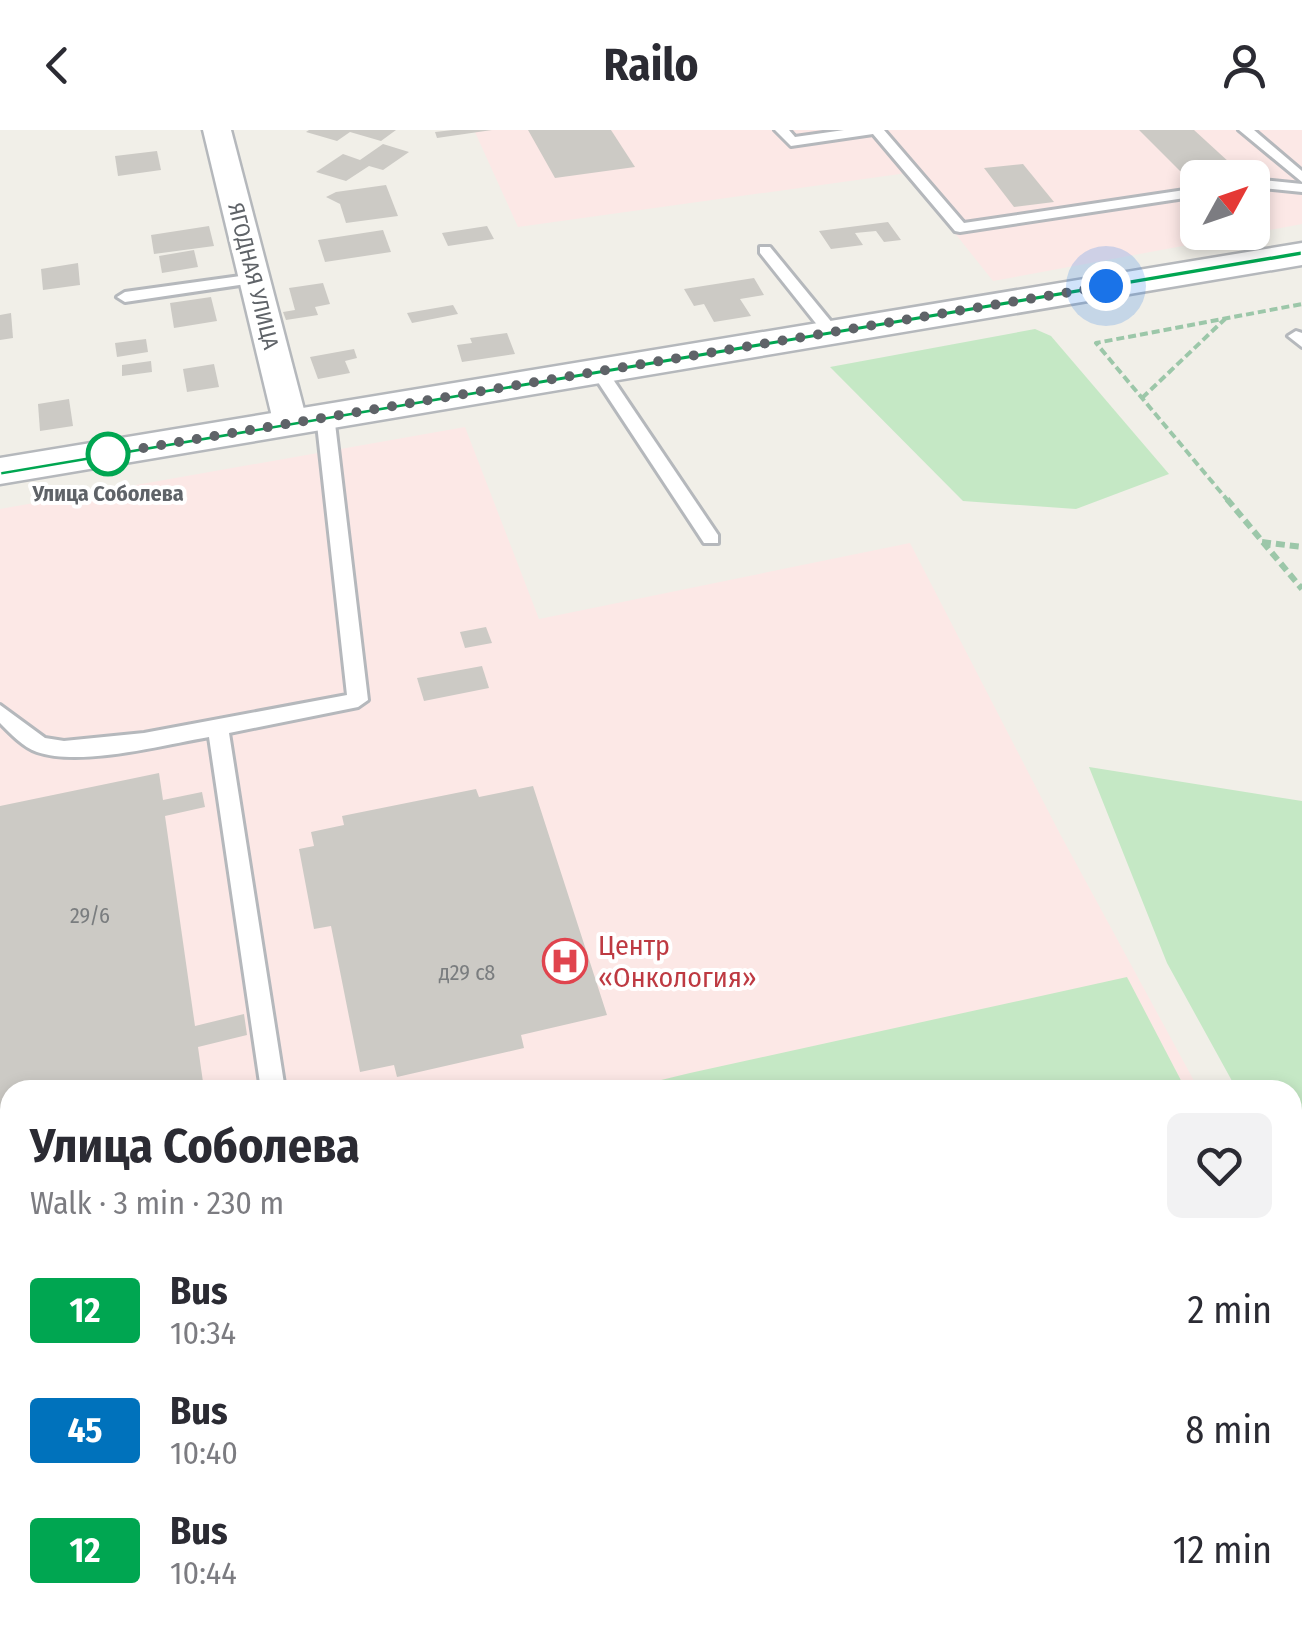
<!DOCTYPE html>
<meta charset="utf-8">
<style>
:root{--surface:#fff;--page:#f2f2f3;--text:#2b2b33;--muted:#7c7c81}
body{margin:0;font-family:"Fira Sans Condensed",sans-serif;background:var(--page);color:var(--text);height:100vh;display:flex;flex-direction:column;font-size:38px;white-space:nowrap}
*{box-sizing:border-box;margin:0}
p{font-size:32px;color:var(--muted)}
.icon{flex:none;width:55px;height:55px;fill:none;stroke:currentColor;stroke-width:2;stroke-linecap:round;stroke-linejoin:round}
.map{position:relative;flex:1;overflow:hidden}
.side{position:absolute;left:0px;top:950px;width:1302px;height:550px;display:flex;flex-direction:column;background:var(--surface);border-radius:30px 30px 0 0;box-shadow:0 5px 15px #0003}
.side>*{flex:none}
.badge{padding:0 20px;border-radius:8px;font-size:35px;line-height:65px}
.needle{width:65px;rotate:50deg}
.tools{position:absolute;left:1180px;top:30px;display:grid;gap:20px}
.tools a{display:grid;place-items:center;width:90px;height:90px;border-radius:15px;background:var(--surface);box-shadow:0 5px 15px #0003;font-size:50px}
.you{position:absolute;width:50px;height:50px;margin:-25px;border:8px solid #fff;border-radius:50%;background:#1a73e8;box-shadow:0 0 0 15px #1a73e833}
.map>.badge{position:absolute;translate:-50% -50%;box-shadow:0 0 0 5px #fff}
.round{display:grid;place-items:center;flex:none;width:105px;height:105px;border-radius:15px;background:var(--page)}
.overview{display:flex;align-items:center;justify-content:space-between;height:170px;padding:0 30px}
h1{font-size:48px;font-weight:700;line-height:75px}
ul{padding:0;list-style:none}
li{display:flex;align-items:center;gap:30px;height:120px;padding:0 30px}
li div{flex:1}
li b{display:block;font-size:38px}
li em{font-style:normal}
li .badge{min-width:110px;font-weight:700;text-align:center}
header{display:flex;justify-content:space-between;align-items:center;height:130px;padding:0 30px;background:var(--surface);font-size:45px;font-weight:700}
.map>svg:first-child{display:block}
.medical{fill:#fce8e6;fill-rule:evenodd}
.green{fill:#c5e8c5}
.building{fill:#cccac5}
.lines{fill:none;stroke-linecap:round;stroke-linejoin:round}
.service-casing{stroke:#b5b8bc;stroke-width:6}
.minor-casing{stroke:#b5b8bc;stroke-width:5}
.tertiary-casing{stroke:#b5b8bc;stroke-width:5}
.path-far1{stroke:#9cc7a9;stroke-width:4;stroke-dasharray:8 4;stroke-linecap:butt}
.path{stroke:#9cc7a9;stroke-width:6;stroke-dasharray:9 5;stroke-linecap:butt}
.service{fill:#fff;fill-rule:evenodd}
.minor{fill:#fff;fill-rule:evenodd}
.tertiary{fill:#fff;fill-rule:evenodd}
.line{fill:#00a651;stroke:#fff;stroke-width:2.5}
.walk{stroke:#5f6368;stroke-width:10;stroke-dasharray:0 18}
.stop-dot{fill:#fff;stroke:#00a651;stroke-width:5}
.labels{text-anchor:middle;stroke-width:8;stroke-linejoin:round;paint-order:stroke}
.far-street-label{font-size:22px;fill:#5f6368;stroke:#fff}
.far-stop-label{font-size:22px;font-weight:bold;fill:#5f6368;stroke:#fff}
.number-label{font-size:22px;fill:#7a7d7f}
.health-label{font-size:28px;fill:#be3a42;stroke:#fff;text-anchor:start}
</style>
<header><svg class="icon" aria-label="back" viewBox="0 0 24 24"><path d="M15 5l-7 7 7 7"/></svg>Railo<svg class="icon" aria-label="person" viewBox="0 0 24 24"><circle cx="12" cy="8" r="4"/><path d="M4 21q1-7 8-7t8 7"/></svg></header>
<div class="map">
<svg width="1302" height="1500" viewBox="0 0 1302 1500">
<rect width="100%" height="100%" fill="#f1efe8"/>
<g class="medical">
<path d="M474,0h828v94l-309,57 -86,-108 -389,54zM1198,48h54v54h-54z"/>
<path d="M465,297l74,192 371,-76 149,289 140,258h-1189v530h1282l1,-360 9,18v352h-1302v-1121z"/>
</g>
<g class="green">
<path d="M1035,199l16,7 118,138 -93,35 -113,-8 -133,-134z"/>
<path d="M1089,637l213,34v408l-9,-18 -1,-101h-55l-70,-127z"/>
<path d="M1127,847l59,113h-566l70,-17z"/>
<path d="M1293,1167l9,18v315h-747l-3,-10h740z"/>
</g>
<g class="building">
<path d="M309,0h87l-15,11 -31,-9 -13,9 -31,-9z"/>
<path d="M492,0l-55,8 -2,-6 18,-2z"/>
<path d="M528,0h83l24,37 -80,11z"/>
<path d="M1139,0h55l36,33 -50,8z"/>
<path d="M383,14l26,8 -26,18 -14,-4 -23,15 -30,-9 27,-18 17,6z"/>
<path d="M157,21l4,19 -43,6 -3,-20z"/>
<path d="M1023,34l31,38 -40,5 -30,-39z"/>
<path d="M386,55l12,31 -52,7 -6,-19 -14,-7 10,-5z"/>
<path d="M888,92l13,18 -17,2 -8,-11 -21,2 8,12 -32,4 -12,-18z"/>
<path d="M209,96l5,20 -60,8 -3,-19z"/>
<path d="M487,96l7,13 -46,7 -6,-13z"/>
<path d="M383,100l8,22 -66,10 -7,-22z"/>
<path d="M194,120l4,17 -36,6 -3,-17z"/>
<path d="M78,133l2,22 -37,5 -2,-21z"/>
<path d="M754,148l10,17 -24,4 11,17 -37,6 -10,-18 -10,2 -10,-17z"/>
<path d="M323,153l7,21 -15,3 3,8 -32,5 -3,-8 12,-2 -6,-22z"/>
<path d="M211,167l6,24 -43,7 -4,-25z"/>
<path d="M453,175l5,9 -46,9 -5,-10z"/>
<path d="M11,183l2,25 -13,2v-25z"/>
<path d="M507,203l8,21 -53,8 -5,-17 15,-2 -2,-5z"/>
<path d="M146,209l2,13 -31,5 -2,-14z"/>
<path d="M354,219l3,9 -12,3 5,12 -32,6 -8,-22z"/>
<path d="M151,231l1,11 -30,4v-11z"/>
<path d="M214,234l5,23 -32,5 -4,-23z"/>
<path d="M69,269l4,27 -33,5 -2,-27z"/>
<path d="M486,497l6,16 -27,5 -5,-16z"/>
<path d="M482,536l7,22 -65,13 -7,-23z"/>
<path d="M159,643l4,27 39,-8 3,15 -40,9 30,210 49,-12 3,21 -49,12 5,35 -31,8h-162v39l-10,3v-326z"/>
<path d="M533,656l74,229 -86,20 3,13 -127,29 -3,-12 -34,7 -29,-146 -17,3 -15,-80 15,-3 -3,-14 33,-7 -2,-9 134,-27 3,8z"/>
<path d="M144,1490h217l2,10h-250z"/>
</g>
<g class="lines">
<defs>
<g id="service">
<path d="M775,0h14l6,7 49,-7h40l80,93 234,-35v8l-238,36 -5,-1 -82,-97 -82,12z"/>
<path d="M1239,0h15l48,41v11z"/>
<path d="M1252,49l50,5v8l-50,-5z"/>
<path d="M760,117h10l68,83v6h-12l-66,-83z"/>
<path d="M255,144l5,2v6l-135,20 -8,-5 8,-5z"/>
<path d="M1296,201l6,2v14l-14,-11z"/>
<path d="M598,235l6,1 114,169v8h-14l-114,-173z"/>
<path d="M325,280l9,5 34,285 -10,7 -129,26 56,357h-24l-52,-353c-46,8 -128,30 -172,15 -14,-5 -26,-18 -37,-29v-18l45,33 19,3 80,-8 203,-38 -31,-280z"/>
<path d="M10,1042v24l-10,3v-24z"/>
<path d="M373,1490h32l2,10h-32z"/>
</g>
<path id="minor" d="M203,0h28l76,291 -5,7h-24l-5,-7z"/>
<path id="tertiary" d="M1302,113v22l-1302,219v-26z"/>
</defs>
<use href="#service" class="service-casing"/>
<use href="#minor" class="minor-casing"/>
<use href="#tertiary" class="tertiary-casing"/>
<g class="path-far1">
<path d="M1142,268l83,-79"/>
<path d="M1229,372l-133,-159 206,-39"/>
</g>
<g class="path">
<path d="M1227,369l75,90"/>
<path d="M1262,412l40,5"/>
</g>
<use href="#service" class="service"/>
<use href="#minor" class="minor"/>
<use href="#tertiary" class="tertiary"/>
</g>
<path class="line" d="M1302,120v6l-1302,220v-5z"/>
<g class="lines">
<path class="walk" d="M108,324l998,-168"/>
</g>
<defs>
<symbol id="hospital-ring" viewBox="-11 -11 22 22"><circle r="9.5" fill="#fff" stroke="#e0444e" stroke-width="1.5"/><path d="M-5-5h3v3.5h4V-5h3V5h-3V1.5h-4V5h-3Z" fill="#e0444e"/></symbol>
</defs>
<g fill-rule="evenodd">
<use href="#hospital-ring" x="540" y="806" width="50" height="50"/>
</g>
<circle class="stop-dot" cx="108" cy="324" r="20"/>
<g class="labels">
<g class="far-street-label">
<text transform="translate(254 146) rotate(76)" y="8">ЯГОДНАЯ УЛИЦА</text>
</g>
<g class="far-stop-label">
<text x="108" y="371">Улица Соболева</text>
</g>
<g class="number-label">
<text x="90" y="793">29/6</text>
<text x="467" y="850">д29 с8</text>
</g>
<g class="health-label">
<text x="598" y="825">Центр<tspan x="598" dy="32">«Онкология»</tspan></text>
</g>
</g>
</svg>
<div class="tools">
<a><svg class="needle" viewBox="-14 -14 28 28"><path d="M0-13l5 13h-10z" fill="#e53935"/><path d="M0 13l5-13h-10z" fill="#7c7c81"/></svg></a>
</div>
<div class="you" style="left:1106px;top:156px"></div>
<section class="side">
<div class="overview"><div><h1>Улица Соболева</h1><p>Walk · 3 min · 230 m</p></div><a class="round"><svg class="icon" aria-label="heart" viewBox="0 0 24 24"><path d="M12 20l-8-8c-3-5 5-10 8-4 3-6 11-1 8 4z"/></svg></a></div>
<ul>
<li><span class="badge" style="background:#00a651;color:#fff">12</span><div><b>Bus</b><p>10:34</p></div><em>2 min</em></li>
<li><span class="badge" style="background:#0072bc;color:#fff">45</span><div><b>Bus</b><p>10:40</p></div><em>8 min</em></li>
<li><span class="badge" style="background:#00a651;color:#fff">12</span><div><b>Bus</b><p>10:44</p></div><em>12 min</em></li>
</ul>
</section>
</div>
